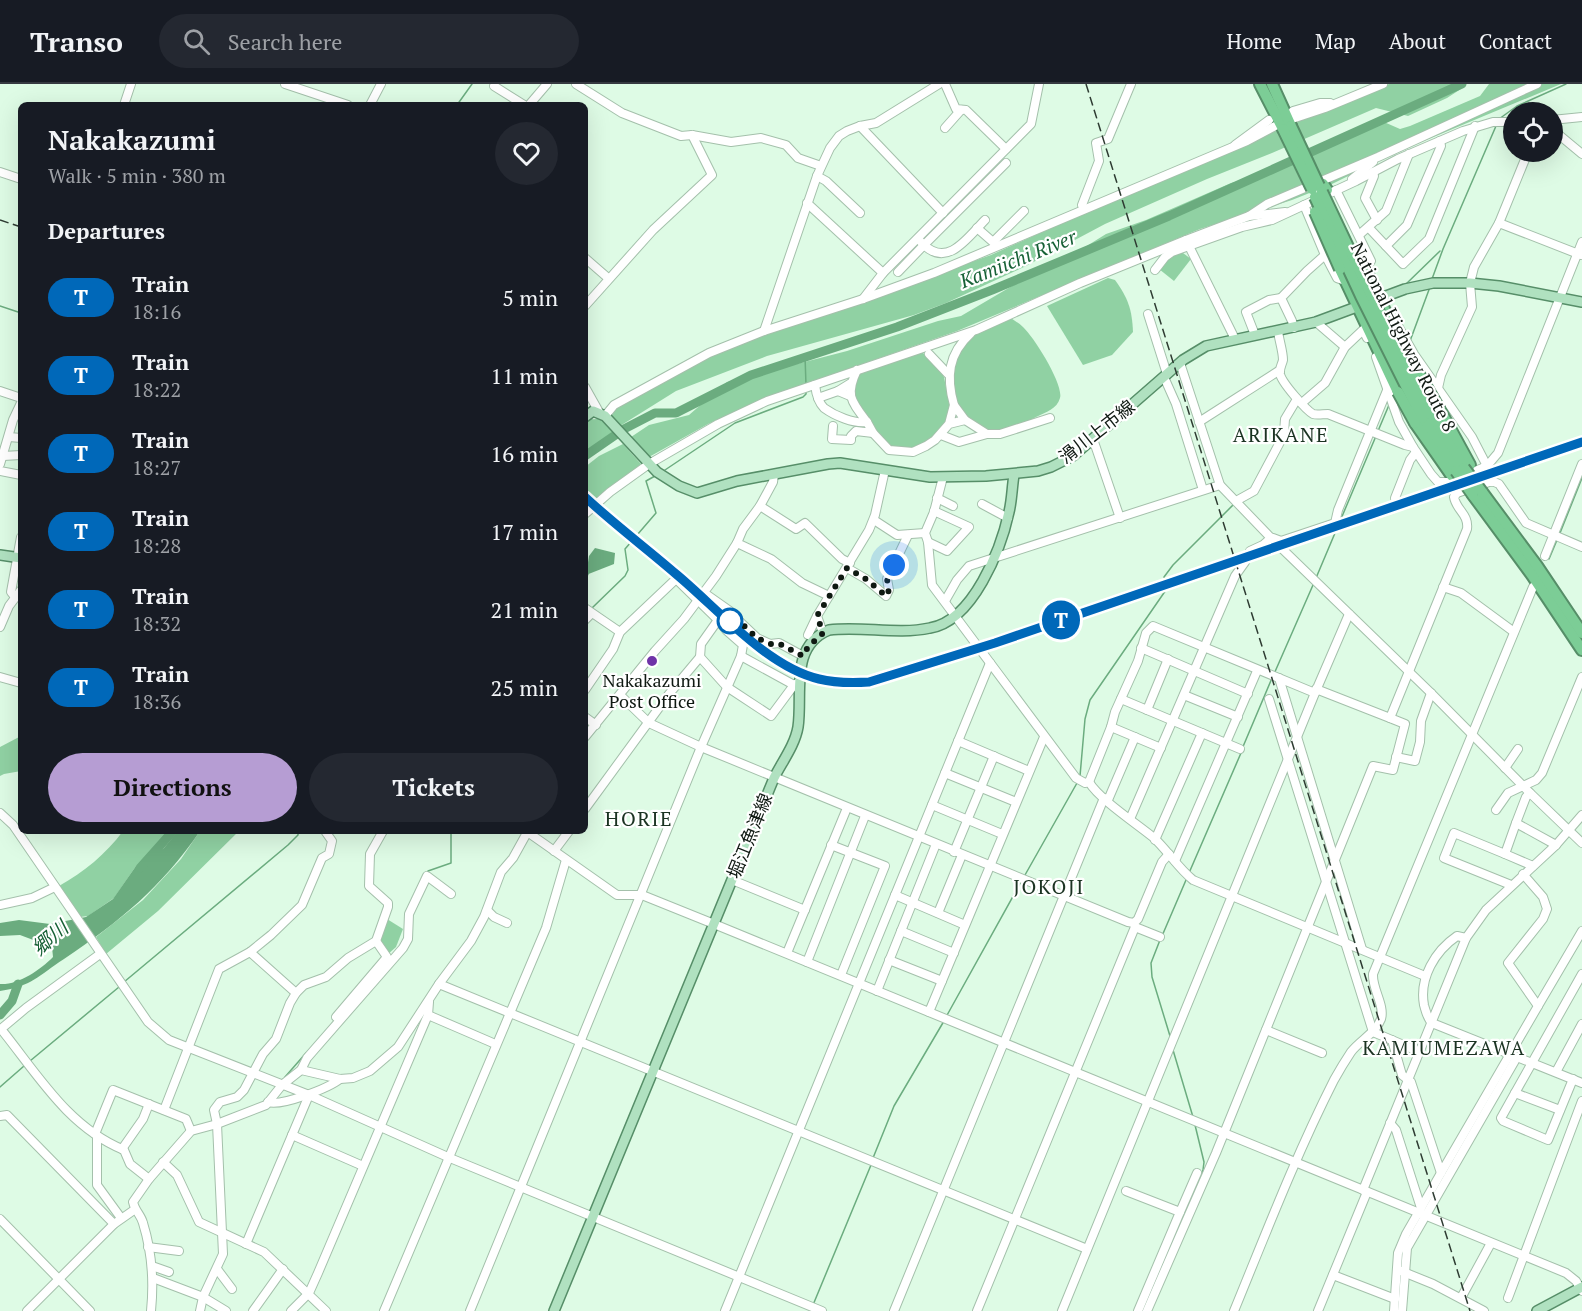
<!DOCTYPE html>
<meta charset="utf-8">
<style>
:root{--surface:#171b24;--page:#242831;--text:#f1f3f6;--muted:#9ea1a6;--line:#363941;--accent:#b69dd3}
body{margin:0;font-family:"PT Serif","Noto Sans JP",serif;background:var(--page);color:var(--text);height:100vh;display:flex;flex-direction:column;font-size:22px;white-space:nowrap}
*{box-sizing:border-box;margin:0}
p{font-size:20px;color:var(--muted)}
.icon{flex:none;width:33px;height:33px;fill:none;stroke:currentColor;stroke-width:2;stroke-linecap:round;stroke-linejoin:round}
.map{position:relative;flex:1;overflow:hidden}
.details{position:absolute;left:18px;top:18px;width:570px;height:732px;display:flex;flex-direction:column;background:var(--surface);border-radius:9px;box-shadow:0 6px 24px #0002}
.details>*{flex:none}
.badge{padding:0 12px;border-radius:20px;font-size:21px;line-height:39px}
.controls{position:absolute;left:1503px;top:18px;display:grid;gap:12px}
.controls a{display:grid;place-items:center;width:60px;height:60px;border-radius:50%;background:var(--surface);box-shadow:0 6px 24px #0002;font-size:30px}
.you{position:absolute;width:30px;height:30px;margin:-15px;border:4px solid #fff;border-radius:50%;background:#1a73e8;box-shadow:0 0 0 9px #1a73e833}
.map>.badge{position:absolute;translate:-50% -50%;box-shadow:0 0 0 3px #fff}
h2{padding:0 30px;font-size:22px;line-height:54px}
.round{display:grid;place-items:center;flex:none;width:63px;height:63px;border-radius:32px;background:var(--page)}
.headline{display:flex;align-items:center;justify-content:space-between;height:102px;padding:0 30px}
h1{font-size:28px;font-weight:700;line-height:45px}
.button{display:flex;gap:12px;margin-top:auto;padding:12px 30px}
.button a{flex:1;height:69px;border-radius:36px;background:var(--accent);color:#111;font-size:24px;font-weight:700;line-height:69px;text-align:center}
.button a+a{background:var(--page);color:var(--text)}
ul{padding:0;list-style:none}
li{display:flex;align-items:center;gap:18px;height:78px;padding:0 30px}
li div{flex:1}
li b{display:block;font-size:22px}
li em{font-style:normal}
li .badge{min-width:66px;font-weight:700;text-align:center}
header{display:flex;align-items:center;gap:36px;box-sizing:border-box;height:84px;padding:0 30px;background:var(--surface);border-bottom:2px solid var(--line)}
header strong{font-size:28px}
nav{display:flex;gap:33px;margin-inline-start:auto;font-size:21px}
.search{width:420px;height:54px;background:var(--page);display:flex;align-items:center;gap:15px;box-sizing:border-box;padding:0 21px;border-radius:33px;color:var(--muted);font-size:22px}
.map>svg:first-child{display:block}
.green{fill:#90d1a3}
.water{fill:#6bac7f}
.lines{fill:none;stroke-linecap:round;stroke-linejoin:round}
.stream{stroke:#6bac7f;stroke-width:1.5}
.river{stroke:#6bac7f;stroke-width:9}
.minor-casing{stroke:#a4c0ab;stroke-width:10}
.major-casing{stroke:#568e68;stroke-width:12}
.highway-casing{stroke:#568e68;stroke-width:14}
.minor{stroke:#fff;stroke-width:8}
.major{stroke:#b0e1c0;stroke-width:9}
.highway{stroke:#7ccd96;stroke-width:10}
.rail{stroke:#2e3b32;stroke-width:1.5;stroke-dasharray:9 4.5;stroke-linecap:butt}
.highway-bridge-casing{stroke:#568e68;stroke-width:14;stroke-linecap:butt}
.highway-bridge{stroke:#7ccd96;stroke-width:10}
.line-casing{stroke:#fff;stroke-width:14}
.line{stroke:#0068b9;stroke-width:9}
.walk{stroke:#0f1912;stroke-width:6;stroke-dasharray:0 10.8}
.stop-dot{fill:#fff;stroke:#0068b9;stroke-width:3}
.poi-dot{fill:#6f33a8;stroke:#fff;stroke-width:2}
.labels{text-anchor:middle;stroke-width:4.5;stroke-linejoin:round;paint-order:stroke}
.street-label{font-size:18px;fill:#0f1912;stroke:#fff}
.poi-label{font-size:18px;fill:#0f1912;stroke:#fff}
.water-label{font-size:20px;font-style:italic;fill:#176136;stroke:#fff}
.neighbourhood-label{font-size:20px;letter-spacing:1.5px;fill:#1b3322;stroke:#fff}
</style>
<header>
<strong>Transo</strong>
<div class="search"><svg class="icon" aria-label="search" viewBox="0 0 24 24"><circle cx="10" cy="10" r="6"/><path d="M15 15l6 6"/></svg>Search here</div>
<nav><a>Home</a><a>Map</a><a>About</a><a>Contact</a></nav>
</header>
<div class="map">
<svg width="1582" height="1227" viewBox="0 0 1582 1227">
<rect width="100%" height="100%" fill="#defbe5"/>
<g class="green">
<path d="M1389,0h76l-1,3 -17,11 -39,18 -32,-8 -104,45 -65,26 -102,45 -79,42 -80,37 -32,12 -147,41 -91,35 -56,35 -35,27v-29l5,-5c14,1 19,-4 28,-15l81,-43 50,-21 242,-85 100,-45 99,-41 75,-36z"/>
<path d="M1489,0h72l-166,69 -63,31 -40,16 -92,29 -243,102 -197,69 -52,24 -59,33 -18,-20 18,-12 40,-10 38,-33 120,-31 91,-30 23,-5 51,-30 41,-19 53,-33 40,-14 85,-37 47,-13 40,-24 66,-24 16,7 10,-3 70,-30z"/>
<path d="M1178,169h5l8,6 -17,22 -15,-12 11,-12z"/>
<path d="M1108,194l7,2c13,18 17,29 18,52l-21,23 -29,10 -36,-59z"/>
<path d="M1008,232c5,4 11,7 15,11 11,10 41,58 37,71 -3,11 -14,14 -24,19 -45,24 -76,16 -85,-37 -1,-6 2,-12 4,-18 9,-26 30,-35 53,-46z"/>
<path d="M922,268l17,16 5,9 6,31 -5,17 -10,12 -22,12 -25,-2 -10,-12 -26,-39 5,-19 5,-5z"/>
<path d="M623,360l18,20 -56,47v-44l14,-11z"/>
<path d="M21,652v35l-17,3 -4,2v-29z"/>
<path d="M123,747h55l-14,17 -28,18 -22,32 -26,18 -8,1 -21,-31c25,-14 47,-32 64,-55z"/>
<path d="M200,747h39l-81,80 -52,43 -10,-17 47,-37 38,-41z"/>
<path d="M387,835l16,10 -7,18 -9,8 -9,-15z"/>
</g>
<g class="water">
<path d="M595,464l20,5 -1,11 -28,11 3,-19z"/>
<path d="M178,747h22c-39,57 -80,90 -136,128 -26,17 -32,27 -64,32v-7c19,1 40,-14 53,-27l-1,-10 -32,-12 -20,1v-13l19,-3 31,4 36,-7 27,-18 23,-33 28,-18z"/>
</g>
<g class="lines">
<g class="stream">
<path d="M457,21l15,-21"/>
<path d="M1499,35l18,-13 49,-22"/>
<path d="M1432,195l11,-30 53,-123"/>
<path d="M1405,201l35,-34"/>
<path d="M0,222l21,7"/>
<path d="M1410,257l20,-54"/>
<path d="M805,272l1,29"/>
<path d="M1378,347l11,-26"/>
<path d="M662,388l73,-49 68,-26 3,-3v-4"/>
<path d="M1560,449l22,-55"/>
<path d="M1549,475l8,-19"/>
<path d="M1316,494l60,-142"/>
<path d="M585,497l3,-7"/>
<path d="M592,524l33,-32 3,-6 -3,-21 31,-36 -10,-32 9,-5"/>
<path d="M1274,590l39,-89"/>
<path d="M1242,665l30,-71"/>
<path d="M1080,692l5,-57 5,-19 78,-113 -4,-10 9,-12 60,-60"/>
<path d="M1189,789l52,-120"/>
<path d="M427,790l1,-3 23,-8v-32"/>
<path d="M1025,791l52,-92"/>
<path d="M1162,852l24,-56"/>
<path d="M1160,856l-9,23 1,14 18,59"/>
<path d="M1570,875l12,-21"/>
<path d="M124,898l164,-137 10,-10v-4"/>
<path d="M946,933l75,-135"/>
<path d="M1173,966l20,67"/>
<path d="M1515,969l19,-33"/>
<path d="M30,977l89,-74"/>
<path d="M285,993l21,-24"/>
<path d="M0,1003l24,-21"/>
<path d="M873,1074l21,-52 50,-85"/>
<path d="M1427,1122l16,-27"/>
<path d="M813,1221l58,-140"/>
<path d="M1144,1223l59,-137 1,-8 -9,-37"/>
</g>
<g class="river">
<path d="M585,372l39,-27 31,-16h21l75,-38 146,-48 95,-37 177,-74 293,-132"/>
<path d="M140,784l33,-37"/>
<path d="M0,931l12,-14 6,-17"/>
</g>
<defs>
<g id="minor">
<path d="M285,0l63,21"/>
<path d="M576,0l46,29 59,23 11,-1 39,7 30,-4 25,7 12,13 23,8"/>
<path d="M945,0l11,25 10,1 40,39"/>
<path d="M494,2l30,19"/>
<path d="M124,21l7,-21"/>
<path d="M370,21l11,-21"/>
<path d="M529,21l18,-21"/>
<path d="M1293,27l27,-8h10"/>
<path d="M1289,36l36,-12 58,-24"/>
<path d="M1552,36l30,-3"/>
<path d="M860,42l83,87"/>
<path d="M945,44l16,-18"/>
<path d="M1552,45l30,25"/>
<path d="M1235,61l34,-25"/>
<path d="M0,88l21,7"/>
<path d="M1373,88l1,4 -9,22 12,22"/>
<path d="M817,92l9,5 34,32"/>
<path d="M1352,95l21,-17"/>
<path d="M1336,106l35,71 -6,7"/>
<path d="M807,119l76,70"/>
<path d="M1082,121l17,-44 -3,-18 12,-4 23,-55"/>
<path d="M1304,121l21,50 12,23 8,3"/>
<path d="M1249,132l18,-12 111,-47 159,-73"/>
<path d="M1499,139l82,32"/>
<path d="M977,144l16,14 31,-31"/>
<path d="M1369,144l34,36 26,-25 46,-113"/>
<path d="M1359,151l27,-24 23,-57"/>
<path d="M918,155l6,6 82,-82"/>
<path d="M1186,156l63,-24 36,-4"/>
<path d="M1386,162l21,-21 34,-79 -1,-5"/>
<path d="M585,174l23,20"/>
<path d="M1155,186l10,-13 7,-5 70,-25 30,-7 84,-39 42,-22 65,-28 30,-9h21"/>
<path d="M898,188l26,-27c24,23 44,-8 61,-25"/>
<path d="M863,215l20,-26 148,-149 8,-40"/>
<path d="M585,222l68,-76 59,-55 -20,-40"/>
<path d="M1148,230l19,60"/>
<path d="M1316,238l29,25"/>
<path d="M1392,242l5,-2 17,30 58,83 15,29 11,-13 84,-211"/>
<path d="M1294,244l-2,-7 -11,-23 26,-27 18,-16"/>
<path d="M764,247l53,-155 13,-28 9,-12 8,-5 13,-5 16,-3 63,-39"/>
<path d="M1278,247c1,9 5,20 5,29 -1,5 -4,8 -3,14 2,9 26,36 33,40 4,1 10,0 15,0l77,31 8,2 18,27 7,8h12l37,-16"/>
<path d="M1255,251l-9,-23 23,-12 12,-2"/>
<path d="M929,270l19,20"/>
<path d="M1376,273l23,65 14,25"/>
<path d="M1180,279l40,122 51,53 160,155 99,100 52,50"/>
<path d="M1164,293l12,27 27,86"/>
<path d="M815,301c1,8 3,17 9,23 11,8 30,16 43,14 -16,-21 -22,-27 -10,-52"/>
<path d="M585,303l14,25"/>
<path d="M1438,304l3,-13 31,-68 -2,-24 4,-16 25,-44 29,-71"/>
<path d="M0,307l21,7"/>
<path d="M850,312l-12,-5 13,-8"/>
<path d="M818,314l20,-7"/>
<path d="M1303,318l22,-19 20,-36 18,-17 4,8"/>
<path d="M954,321c-8,-28 -6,-51 17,-72"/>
<path d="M605,332l9,-11 95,-52 55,-22 99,-32 71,-26 313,-132 32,-17"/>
<path d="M965,336l22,14h13l50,-16"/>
<path d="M1199,338l81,-52"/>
<path d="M833,342l-1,13 19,1v-4l5,-5 17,2 -6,-11"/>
<path d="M873,349l16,17 24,2 13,-6 9,-6 14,-16 16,-4 -11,-15 -5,19"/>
<path d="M941,351l18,7 28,-8"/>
<path d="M9,353l12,1"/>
<path d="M1093,355l27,79"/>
<path d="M3,372l18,-1"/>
<path d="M0,380l13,-44 8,-17"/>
<path d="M0,387l21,4"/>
<path d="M943,393l-9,35 -9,21 3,9 4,43 144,193 9,5 4,-1c10,17 48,42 65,56 14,13 24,30 39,42l232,96"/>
<path d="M937,414l16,8"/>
<path d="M1395,414l15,-38 6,-8"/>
<path d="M1236,417l18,-10 25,-47 5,-11 1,-14 12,-20"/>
<path d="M982,420l26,14"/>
<path d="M760,422l36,23 9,-6 37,36 8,4"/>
<path d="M585,430l25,-22 39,-28 69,-40 49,-23 209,-71 104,-47 106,-43 49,99"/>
<path d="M874,436l23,15 28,-2"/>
<path d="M1273,454l8,3 54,-18 3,-13 50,-122"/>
<path d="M928,458l19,9 22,-24 -35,-16"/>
<path d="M737,459l34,16 31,24 27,13"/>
<path d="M1250,467l13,-6 8,-7"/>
<path d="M1545,472l37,-92"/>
<path d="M847,484l19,11 20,17 3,-6 -2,-11 21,-44"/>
<path d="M1443,503l18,6 53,39"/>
<path d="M703,508l34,24 2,5 18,17 13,6 9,-1 24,13"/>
<path d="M15,513l-4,-5 10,-55"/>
<path d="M945,517l12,-21 12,-14 251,-81"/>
<path d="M585,524l35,24"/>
<path d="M585,536l6,-6"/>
<path d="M0,543l9,-21 12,-16"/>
<path d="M823,549l-6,-17 52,-86 6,-15 10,-45"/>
<path d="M808,551l9,-19"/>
<path d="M1141,564l107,46"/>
<path d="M741,572l53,29"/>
<path d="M700,573l27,30 44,29 23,-31 5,-3"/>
<path d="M0,593l21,6"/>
<path d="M1279,594l83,271"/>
<path d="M1316,605l74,29"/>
<path d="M620,611l29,28 52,24 427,175 6,1"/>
<path d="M1184,611l54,22"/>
<path d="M1121,615l119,50"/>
<path d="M1269,615l104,333 47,20"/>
<path d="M1147,626l21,-51"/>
<path d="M585,633l11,8"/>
<path d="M1111,643l50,21"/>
<path d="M585,653l70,-86 29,-32 32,-43 21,-33 6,-14 17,-23 13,-24 1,-7"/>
<path d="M958,657l71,30"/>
<path d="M1396,673l19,4 5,-19 1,-21 10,-28"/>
<path d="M1505,684l13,-19"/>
<path d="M945,689l71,29"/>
<path d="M1089,698l22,-55 4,-15 23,-51 8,-28 7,-7 162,67"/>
<path d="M1530,709l-4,4 -10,26 40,22"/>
<path d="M1108,716l27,-63"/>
<path d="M932,721l70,29"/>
<path d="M585,725l84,-115 31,-37 1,-13 17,-24"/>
<path d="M1496,726l12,-17 28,-13 6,-7 40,-96"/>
<path d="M0,729l13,12 135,197 21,18 140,55 141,63 372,153"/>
<path d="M1130,735l105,-243 10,-14"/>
<path d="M1516,739l-11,31 28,12"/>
<path d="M526,747l91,64h25l72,29 852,349 10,8 6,10"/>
<path d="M1155,756l47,-107"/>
<path d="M831,761l54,21 -44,109"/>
<path d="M554,767l15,-20"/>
<path d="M954,768l40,-96"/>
<path d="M1505,770l-51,-21 -10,25 67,27"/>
<path d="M1175,777l82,-190"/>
<path d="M732,796l73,30"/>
<path d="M895,811l70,30"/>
<path d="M0,821l32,-7 23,-11"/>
<path d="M487,826l7,7 13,6"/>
<path d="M938,829l24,-58"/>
<path d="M1135,843l25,10"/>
<path d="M901,847l53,22"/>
<path d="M1466,854l-9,-2c-22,15 -38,42 -33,69 2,7 3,13 8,18l150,60"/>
<path d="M250,868l21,-17 31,-30 20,-47 7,-4 3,-13 -7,-10"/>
<path d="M787,869l60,-145"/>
<path d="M100,870l-74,54 -25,21c37,46 67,98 123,121l6,14 19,15"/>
<path d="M889,876l53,21"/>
<path d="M807,878l58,-146"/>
<path d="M439,900l648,265"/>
<path d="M877,907l59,-147"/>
<path d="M1538,922l44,-75"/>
<path d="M929,928l115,-275"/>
<path d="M428,931l65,28"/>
<path d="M336,933l51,-60 -11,-16"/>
<path d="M1266,946l56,23"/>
<path d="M1392,956l10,35 9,7 30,91 97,-167 -30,-43 35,-44 4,-10 -4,-12 -20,-23"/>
<path d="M301,986l6,-12 96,-110 5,-9 1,-25 18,-38 24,18"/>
<path d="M1556,988l26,-48"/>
<path d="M1515,1009l-14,25 2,3 45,19 25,-61"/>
<path d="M268,1018c12,5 61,-14 72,-23"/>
<path d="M164,1026l55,-141 31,-17 46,41"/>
<path d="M1560,1026l-45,-17 67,-119"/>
<path d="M0,1032l7,-1 107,109"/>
<path d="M1390,1039l6,7 25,78 -15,26 -8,19 -4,58"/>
<path d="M95,1050l18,-44 73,29 5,12"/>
<path d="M292,1051l71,31"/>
<path d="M97,1052v49l24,33"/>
<path d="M122,1065l21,-30 6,-15"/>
<path d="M163,1078l14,13 22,47 65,30 62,59"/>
<path d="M1363,1106l103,-252 20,-28 70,-65 26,-30"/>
<path d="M1126,1107l54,21 -42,99"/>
<path d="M1421,1124l20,-35"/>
<path d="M1180,1128l17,-39"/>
<path d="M0,1135l90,92"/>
<path d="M246,1160l63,-149"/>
<path d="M148,1163l31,4"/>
<path d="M152,1182l17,6"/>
<path d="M217,1185l15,20"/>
<path d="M1401,1187l32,13 51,27"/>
<path d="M1333,1191l62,24"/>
<path d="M153,1194l50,19 23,14"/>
<path d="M1461,1214l30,-55"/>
<path d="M1508,1214l74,-197"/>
<path d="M27,1227l87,-87 20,-14"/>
<path d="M151,1227c3,-30 1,-59 -8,-88 -2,-8 -8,-12 -10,-21l16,-23 42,-48 26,-7 49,-19 16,-20 19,-15 39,9 13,-1 17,-7 28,-24 41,-63 32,-43 13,-24 17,-45 12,-14 15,-27"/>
<path d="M200,1227l3,-14 20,-43 -6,-130 -3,-14 6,-8 17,-5 7,-7 19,-36 13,-15 14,-36 6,-10 8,-8 22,-8 22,-19 28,-17 12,-34v-4l-19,-17 1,-32 13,-23"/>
<path d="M253,1227l30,-42"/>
<path d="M291,1227l18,-18 9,-20 110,-258 1,-13"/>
<path d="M384,1227l162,-383 20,-68"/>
<path d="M470,1227l231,-564 40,-91 2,-11 -17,-15 -8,-10 -42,-41 -56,53 -7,17 -28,41"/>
<path d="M725,1227l265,-648"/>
<path d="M894,1227l210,-513"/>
<path d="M977,1227l158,-384 -1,-4 4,-4 24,-57 7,-8"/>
<path d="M1062,1227l253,-618 34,-79"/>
<path d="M1147,1227l69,-158 157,-387 20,4 12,-46 -15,-6 77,-189c2,-15 -11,-19 -13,-32l3,-4 35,-12 7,3 27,39 56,24"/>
<path d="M1234,1227c32,-78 62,-156 100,-231 5,-9 11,-19 17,-28 9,-12 25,-19 30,-33 4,-14 -9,-30 -8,-45l160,-387"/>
<path d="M1318,1227l49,-119"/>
<path d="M1402,1227l5,-63 110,-191"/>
</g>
<g id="major">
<path d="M585,333l8,-6 12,5 52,56 22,14 18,7 40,-12 91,-17 12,-1 90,14 56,-1 52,-5 13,-4 22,-11 110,-96 23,-14 110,-24 89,-33 28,-6h37l29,3 83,16"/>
<path d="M0,471l21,3"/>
<path d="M554,1227l220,-533c8,-16 21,-33 24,-51 5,-33 -9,-81 31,-97 34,-4 68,5 101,-2 43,-7 71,-79 79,-116 3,-12 3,-25 5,-37"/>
<path d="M1537,1227l45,-24"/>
</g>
<g id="highway">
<path d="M1260,0l23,45"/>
<path d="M1272,0l19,42"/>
<path d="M1323,100l4,6"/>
<path d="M1359,171l33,71 24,43"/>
<path d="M1340,185l58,123"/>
<path d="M1440,326l30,55"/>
<path d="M1430,330l34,54"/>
<path d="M1422,334l34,53"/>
<path d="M1415,339l37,53"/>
<path d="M1482,408l55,74 45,67"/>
<path d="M1473,411l59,80 50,75"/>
</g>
</defs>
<use href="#minor" class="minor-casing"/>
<use href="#major" class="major-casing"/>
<use href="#highway" class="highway-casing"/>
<use href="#minor" class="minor"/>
<use href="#major" class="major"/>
<use href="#highway" class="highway"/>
<g class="rail">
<path d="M1086,0l384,1227"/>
<path d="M0,136l21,7"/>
<path d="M585,413c32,29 66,55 98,83 39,34 84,87 136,99 16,4 33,4 50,3l126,-39 587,-201"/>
</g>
<defs>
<g id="highway-bridge">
<path d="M1291,42l28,60"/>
<path d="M1283,45l29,60"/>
<path d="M1322,108l82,173 26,49"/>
<path d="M1315,113l46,99 61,122"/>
<path d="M1315,128l25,57"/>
<path d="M1416,285l24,41"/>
<path d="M1398,308l17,31"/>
<path d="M1464,384l18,24"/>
<path d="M1456,387l17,24"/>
</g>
</defs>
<use href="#highway-bridge" class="highway-bridge-casing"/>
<use href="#highway-bridge" class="highway-bridge"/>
</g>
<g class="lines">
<defs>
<path id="line" d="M585,413c29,27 61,51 91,77 41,34 91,93 143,105 16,4 33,4 50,3l126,-39 587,-201"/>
</defs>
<use href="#line" class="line-casing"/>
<use href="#line" class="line"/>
<path class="walk" d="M730,537l7,-5 2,5 18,17 13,6 8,-1 25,13 5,-9 15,-14 -6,-17 30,-48 19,11 20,17 3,-6 -2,-11 7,-14"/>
</g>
<circle class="stop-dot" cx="730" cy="537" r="12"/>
<circle class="poi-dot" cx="652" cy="577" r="6"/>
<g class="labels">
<g class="street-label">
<text transform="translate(1403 253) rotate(63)" y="6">National Highway Route 8</text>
<text transform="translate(1097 348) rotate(-38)" y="6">滑川上市線</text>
<text transform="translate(750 752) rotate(-68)" y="6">堀江魚津線</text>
</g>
<g class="poi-label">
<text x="652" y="603">Nakakazumi<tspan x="652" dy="21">Post Office</tspan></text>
</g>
<g class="water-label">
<text transform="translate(1018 175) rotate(-22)" y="7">Kamiichi River</text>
<text transform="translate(50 854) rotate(-41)" y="7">郷川</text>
</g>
<g class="neighbourhood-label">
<text x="1281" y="358">ARIKANE</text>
<text x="639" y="742">HORIE</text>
<text x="1049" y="810">JOKOJI</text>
<text x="1444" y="971">KAMIUMEZAWA</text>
</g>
</g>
</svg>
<div class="controls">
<a><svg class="icon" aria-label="locate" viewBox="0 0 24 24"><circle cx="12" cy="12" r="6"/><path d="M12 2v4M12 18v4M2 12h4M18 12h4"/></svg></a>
</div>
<div class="you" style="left:894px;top:481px"></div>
<b class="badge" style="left:1061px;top:536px;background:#0068b9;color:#fff">T</b>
<section class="details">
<div class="headline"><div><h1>Nakakazumi</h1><p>Walk · 5 min · 380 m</p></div><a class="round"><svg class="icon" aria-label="heart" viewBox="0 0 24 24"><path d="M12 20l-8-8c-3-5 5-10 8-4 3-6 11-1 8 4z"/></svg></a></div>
<h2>Departures</h2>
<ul>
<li><span class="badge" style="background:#0068b9;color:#fff">T</span><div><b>Train</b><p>18:16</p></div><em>5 min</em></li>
<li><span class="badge" style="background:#0068b9;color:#fff">T</span><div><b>Train</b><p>18:22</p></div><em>11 min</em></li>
<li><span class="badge" style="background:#0068b9;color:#fff">T</span><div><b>Train</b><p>18:27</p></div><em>16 min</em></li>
<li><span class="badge" style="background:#0068b9;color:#fff">T</span><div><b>Train</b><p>18:28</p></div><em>17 min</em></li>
<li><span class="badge" style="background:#0068b9;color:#fff">T</span><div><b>Train</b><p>18:32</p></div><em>21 min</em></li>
<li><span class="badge" style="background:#0068b9;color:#fff">T</span><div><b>Train</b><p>18:36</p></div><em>25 min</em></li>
</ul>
<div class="button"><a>Directions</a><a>Tickets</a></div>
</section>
</div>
